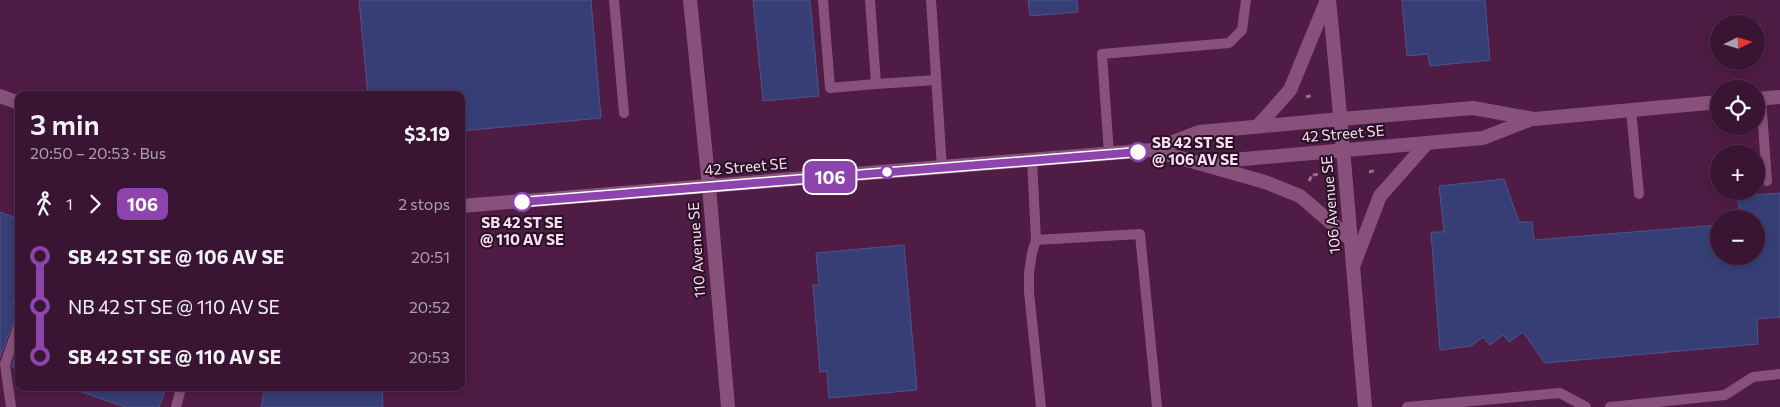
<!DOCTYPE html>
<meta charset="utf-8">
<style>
:root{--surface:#3a1533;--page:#45223f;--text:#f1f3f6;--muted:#ab9fac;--line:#54344e}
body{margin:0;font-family:Commissioner,sans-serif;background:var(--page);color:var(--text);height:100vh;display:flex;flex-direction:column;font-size:19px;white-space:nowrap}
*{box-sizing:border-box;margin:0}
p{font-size:16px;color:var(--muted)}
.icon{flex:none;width:28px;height:28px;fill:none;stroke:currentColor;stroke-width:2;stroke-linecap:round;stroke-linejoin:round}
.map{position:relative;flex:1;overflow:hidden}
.sheet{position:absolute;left:15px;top:91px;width:450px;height:300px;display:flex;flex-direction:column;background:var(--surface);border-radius:10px;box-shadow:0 2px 8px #0003,0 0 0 1px var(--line)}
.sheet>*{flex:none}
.badge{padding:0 10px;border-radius:8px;font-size:18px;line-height:32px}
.needle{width:32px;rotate:85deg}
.tools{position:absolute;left:1710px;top:15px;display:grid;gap:10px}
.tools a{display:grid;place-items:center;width:55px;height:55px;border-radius:50%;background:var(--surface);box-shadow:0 2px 8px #0003,0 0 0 1px var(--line);font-size:25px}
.map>.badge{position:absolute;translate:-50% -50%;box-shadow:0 0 0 2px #fff}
.legs{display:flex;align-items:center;gap:8px;height:55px;padding:0 15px;font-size:16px}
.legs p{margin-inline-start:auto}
.overview{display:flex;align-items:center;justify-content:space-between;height:85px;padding:0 15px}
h1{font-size:28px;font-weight:600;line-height:38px}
ul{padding:0 15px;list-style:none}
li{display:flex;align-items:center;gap:18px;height:50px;font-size:19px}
li i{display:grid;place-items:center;width:8px;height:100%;margin:0 6px;background:currentColor}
li i::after{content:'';width:12px;height:12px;margin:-6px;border:4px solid;border-radius:50%;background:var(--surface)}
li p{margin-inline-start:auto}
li:first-child i{background:linear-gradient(#0000 50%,currentColor 0)}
li:last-child i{background:linear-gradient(currentColor 50%,#0000 0)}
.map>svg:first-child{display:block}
.building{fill:#373e75;stroke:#4d558f}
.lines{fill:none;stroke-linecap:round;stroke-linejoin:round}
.path{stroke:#996f8f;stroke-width:3;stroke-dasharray:5 2.5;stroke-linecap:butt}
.service{stroke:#88517b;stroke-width:10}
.minor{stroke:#88517b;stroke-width:14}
.tertiary{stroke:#88517b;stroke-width:14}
.line-1-casing{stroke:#fff;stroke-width:11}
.line-1{stroke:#8e44ad;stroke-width:8}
.stop-1-dot{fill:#fff;stroke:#8e44ad;stroke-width:2.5}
.labels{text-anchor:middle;stroke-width:4;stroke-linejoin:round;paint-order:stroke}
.street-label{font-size:15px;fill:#fcdcf3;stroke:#271122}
.stop-label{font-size:15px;font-weight:bold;fill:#fcdcf3;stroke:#271122;text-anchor:start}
</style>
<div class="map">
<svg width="1780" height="407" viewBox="0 0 1780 407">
<rect width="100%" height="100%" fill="#4e1c44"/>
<g class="building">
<path d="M359,0h232l10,118 -140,13v-36h-93z"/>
<path d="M753,0h57l9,96 -56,5z"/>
<path d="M1028,0h49l1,12 -48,4z"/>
<path d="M1402,0h83l5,60 -60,6 -2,-12 -21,2z"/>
<path d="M1504,179l15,43h13l2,18 185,-15v31h37v-37h-16l-2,-23 42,-3v124l-23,2 1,25 -213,19 -22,-31 -14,10 -6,-7 -13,10 -7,-8 -12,9 -31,4 -9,-118h13l-5,-46z"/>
<path d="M0,212l19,7v67l-6,18h6v13l-6,5 -13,35z"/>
<path d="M904,245l13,145 -88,8 -2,-27 -7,1 -7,-87h6l-3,-32z"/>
<path d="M19,346v24l-6,-2 -1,-3z"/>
<path d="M76,388h90l-7,19h-34l-49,-17z"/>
<path d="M265,388h117l1,19h-122z"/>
</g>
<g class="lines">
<g class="path">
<path d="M1306,97l7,-2"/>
<path d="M1369,172l7,-2"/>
<path d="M1309,181l3,-6 8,-1"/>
</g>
<g class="service">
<path d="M614,0l10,113"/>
<path d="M823,0l7,88 46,-4"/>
<path d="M870,0l6,84 60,-4"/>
<path d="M931,0l11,168"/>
<path d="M1761,98l6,83"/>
<path d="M1631,110l8,84"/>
<path d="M1109,154l-7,-100 127,-11 13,-13 4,-30"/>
<path d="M1032,160l4,80 -4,13 -3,20v19l12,115"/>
<path d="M1036,240l104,-6 17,173"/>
<path d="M11,407l-6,-43 14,-40"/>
<path d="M176,407l5,-19"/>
<path d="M1407,407l153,-14 26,14"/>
<path d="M1610,407l115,-12 28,-18 27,-3"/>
</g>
<g class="minor">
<path d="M690,0l19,187 19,220"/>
<path d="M0,96l19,7"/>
<path d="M1756,99l24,-2"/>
<path d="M1152,150l46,13 285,-25 49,-19"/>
<path d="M461,206l691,-56 47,-18 142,-13 132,-11 61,11 185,-17"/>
</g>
<g class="tertiary">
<path d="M1329,0c14,135 24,271 36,407"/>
<path d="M1258,126l32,-36 37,-90"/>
<path d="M1198,163l67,19 35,14 50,43"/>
<path d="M1354,264l26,-68 47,-53"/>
</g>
</g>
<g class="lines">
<defs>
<path id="line-1" d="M522,202l616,-50"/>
</defs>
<use href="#line-1" class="line-1-casing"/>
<use href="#line-1" class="line-1"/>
</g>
<g class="stop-1-dot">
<circle cx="1138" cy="152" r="9"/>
<circle cx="887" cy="172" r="6"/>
<circle cx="522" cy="202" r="9"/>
</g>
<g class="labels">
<g class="street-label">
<text transform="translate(1343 134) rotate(-5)" y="5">42 Street SE</text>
<text transform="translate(746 167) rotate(-5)" y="5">42 Street SE</text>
<text transform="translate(1331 205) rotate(-95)" y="5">106 Avenue SE</text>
<text transform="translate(697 250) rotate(-94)" y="5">110 Avenue SE</text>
</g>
<g class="stop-label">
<text x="1152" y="148">SB 42 ST SE<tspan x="1152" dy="17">@ 106 AV SE</tspan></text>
<text x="522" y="228" text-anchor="middle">SB 42 ST SE<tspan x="522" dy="17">@ 110 AV SE</tspan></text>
</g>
</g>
</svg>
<div class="tools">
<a><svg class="needle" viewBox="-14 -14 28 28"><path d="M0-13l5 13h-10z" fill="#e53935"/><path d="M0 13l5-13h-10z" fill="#ab9fac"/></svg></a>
<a><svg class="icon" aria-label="locate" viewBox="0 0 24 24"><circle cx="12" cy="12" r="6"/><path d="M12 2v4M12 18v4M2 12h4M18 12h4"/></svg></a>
<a>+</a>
<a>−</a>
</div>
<b class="badge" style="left:830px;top:177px;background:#8e44ad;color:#fff">106</b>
<section class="sheet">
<div class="overview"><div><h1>3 min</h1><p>20:50 – 20:53 · Bus</p></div><b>$3.19</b></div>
<div class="legs"><svg class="icon" aria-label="walk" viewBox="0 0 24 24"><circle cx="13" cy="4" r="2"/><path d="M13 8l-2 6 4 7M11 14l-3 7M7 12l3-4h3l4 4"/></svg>1<svg class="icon" aria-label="forward" viewBox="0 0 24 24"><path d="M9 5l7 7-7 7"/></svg><b class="badge" style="background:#8e44ad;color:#fff">106</b><p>2 stops</p></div>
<ul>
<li><i style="color:#8e44ad"></i><b>SB 42 ST SE @ 106 AV SE</b><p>20:51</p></li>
<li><i style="color:#8e44ad"></i><span>NB 42 ST SE @ 110 AV SE</span><p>20:52</p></li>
<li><i style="color:#8e44ad"></i><b>SB 42 ST SE @ 110 AV SE</b><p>20:53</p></li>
</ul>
</section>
</div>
